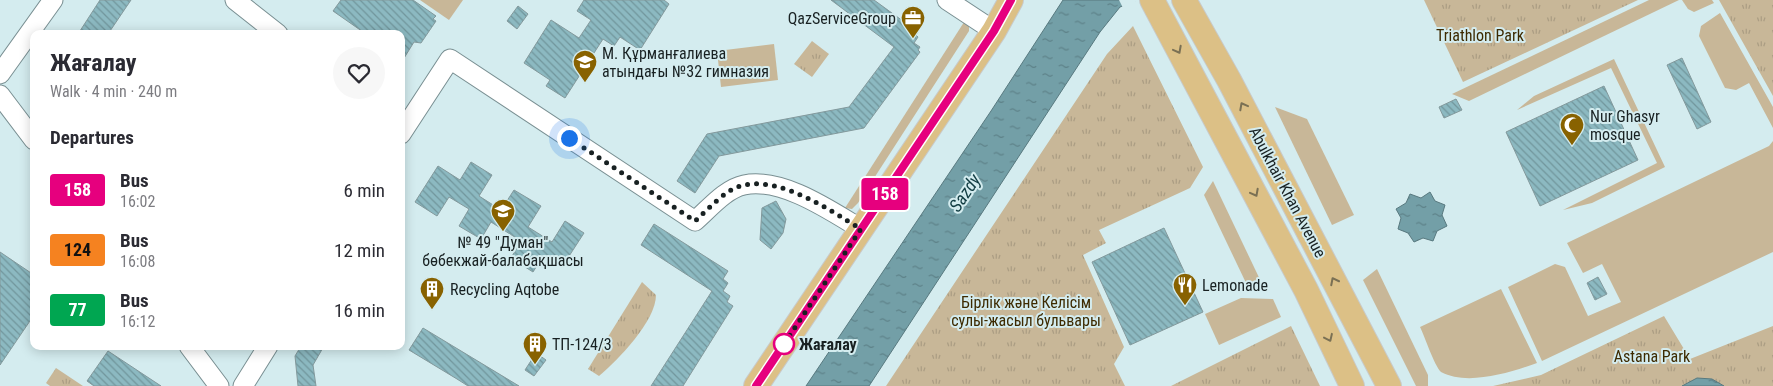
<!DOCTYPE html>
<meta charset="utf-8">
<style>
:root{--surface:#fff;--page:#f7f7f7;--text:#2b2b33;--muted:#7c7c81}
body{margin:0;font-family:"Roboto Condensed",sans-serif;background:var(--page);color:var(--text);height:100vh;display:flex;flex-direction:column;font-size:19px;white-space:nowrap}
*{box-sizing:border-box;margin:0}
p{font-size:16px;color:var(--muted)}
.icon{flex:none;width:28px;height:28px;fill:none;stroke:currentColor;stroke-width:2;stroke-linecap:round;stroke-linejoin:round}
.map{position:relative;flex:1;overflow:hidden}
.panel{position:absolute;left:30px;top:30px;width:375px;height:320px;display:flex;flex-direction:column;background:var(--surface);border-radius:10px;box-shadow:0 2px 12px #0003}
.panel>*{flex:none}
.badge{padding:0 10px;border-radius:4px;font-size:18px;line-height:32px}
.you{position:absolute;width:25px;height:25px;margin:-12px;border:4px solid #fff;border-radius:50%;background:#1a73e8;box-shadow:0 0 0 8px #1a73e833}
.map>.badge{position:absolute;translate:-50% -50%;box-shadow:0 0 0 2px #fff}
h2{padding:0 20px;font-size:19px;line-height:45px}
.round{display:grid;place-items:center;flex:none;width:52px;height:52px;border-radius:26px;background:var(--page)}
.summary{display:flex;align-items:center;justify-content:space-between;height:85px;padding:0 20px}
h1{font-size:24px;font-weight:700;line-height:38px}
ul{padding:0;list-style:none}
li{display:flex;align-items:center;gap:15px;height:60px;padding:0 20px}
li div{flex:1}
li b{display:block;font-size:19px}
li em{font-style:normal}
li .badge{min-width:55px;font-weight:700;text-align:center}
.map>svg:first-child{display:block}
.green{fill:#c8b798}
.park{fill:url(#park-tufts)}
.water{fill:url(#water-ripples);stroke:#58797f}
.pier{fill:#d4ecef}
.building{fill:url(#building-back-hatch);stroke:#83999c}
.lines{fill:none;stroke-linecap:round;stroke-linejoin:round}
.minor-casing{stroke:#798f92;stroke-width:21}
.major-casing{stroke:#c8caca;stroke-width:26}
.minor{stroke:#fff;stroke-width:19}
.major{stroke:#dcc086;stroke-width:24}
.oneway{stroke:#7a7054}
.line-casing{stroke:#fff;stroke-width:11}
.line{stroke:#e6007e;stroke-width:8}
.walk{stroke:#182122;stroke-width:5;stroke-dasharray:0 9}
.stop-dot{fill:#fff;stroke:#e6007e;stroke-width:2.5}
.labels{text-anchor:middle;stroke-width:4;stroke-linejoin:round;paint-order:stroke}
.poi-label{font-size:16px;fill:#182122;stroke:#d4ecef;text-anchor:start}
.park-label{font-size:16px;fill:#3d2a00;stroke:#d4ecef}
.street-label{font-size:16px;fill:#182122;stroke:#d4ecef}
.stop-label{font-size:16px;font-weight:bold;fill:#182122;stroke:#d4ecef;text-anchor:start}
.water-label{font-size:18px;font-style:italic;fill:#113c42;stroke:#d4ecef}
</style>
<div class="map">
<svg width="1773" height="386" viewBox="0 0 1773 386">
<defs>
<pattern id="park-tufts" width="24" height="20" patternUnits="userSpaceOnUse" patternTransform="scale(1.25)"><rect width="24" height="20" fill="#c8b798"/><path d="M3 7l-1-3M5 7V3M7 7l1-3M15 17l-1-3M17 17v-4M19 17l1-3" fill="none" stroke="#ab9d83"/></pattern>
<pattern id="water-ripples" width="26" height="14" patternUnits="userSpaceOnUse" patternTransform="scale(1.25)"><rect width="26" height="14" fill="#739fa7"/><path d="M2 4q2-2 4 0t4 0M15 11q2-2 4 0t4 0" fill="none" stroke="#5d8188"/></pattern>
<pattern id="building-back-hatch" width="6" height="6" patternUnits="userSpaceOnUse" patternTransform="scale(1.25)"><rect width="6" height="6" fill="#8cb9c1"/><path d="M-1 5l2 2M0 0l6 6M5-1l2 2" fill="none" stroke="#71969c"/></pattern>
</defs>
<rect width="100%" height="100%" fill="#d4ecef"/>
<g class="green">
<path d="M420,0h43l-14,20z"/>
<path d="M1649,0h30l-210,101 -17,-7z"/>
<path d="M1682,0h30l2,3 -20,9 -6,-3z"/>
<path d="M1720,13l53,94v21l-24,-45 -13,7 -11,-2 -26,-52 2,-10z"/>
<path d="M966,19l3,5v7l-111,172 -6,6 -7,-1z"/>
<path d="M774,44l4,36 -57,7 -4,-36z"/>
<path d="M1614,59l51,108 -73,36 -29,7 94,-47 -46,-95 -94,42 17,-14z"/>
<path d="M1275,107l32,12 47,96 -22,10z"/>
<path d="M1773,141v111l-231,109 -34,-74 47,-23 10,3 23,49 33,-14 -19,-38 -19,9 -16,-30 202,-97z"/>
<path d="M1213,181l51,107 -17,-3 -43,-90z"/>
<path d="M1377,269l51,106v11h-12l-53,-106z"/>
<path d="M1501,289l36,74c-28,10 -70,23 -96,9 -7,-7 -16,-35 -21,-45z"/>
<path d="M1241,298l32,1 8,18 -62,28 -14,-31z"/>
</g>
<g class="park">
<path d="M1424,0h214l-175,82z"/>
<path d="M1719,0h54v96z"/>
<path d="M1133,26l70,141 -13,21 -91,42 7,13 -23,12 41,92 -10,17 11,22h-239l221,-332z"/>
<path d="M812,41l17,13 -17,23 -18,-13z"/>
<path d="M642,282l14,13c0,26 -38,65 -57,81l-11,-7z"/>
<path d="M1664,316l26,43 83,-33v60h-280l48,-11z"/>
<path d="M1291,326l29,60h-149z"/>
<path d="M56,368l27,18h-33l-4,-3z"/>
</g>
<g class="water">
<path d="M1063,0h74l-17,7 -20,25 -231,354h-63l185,-275z"/>
<path d="M1430,192l5,9 10,4 -3,10 5,11 -10,5 -4,10 -10,-3 -9,4 -6,-9 -10,-4 3,-11 -5,-9 10,-6 4,-9 11,4z"/>
<path d="M1697,378l15,1 12,7h-42z"/>
</g>
<path class="pier" d="M1119,0h20l-16,8z"/>
<g class="building">
<path d="M100,0h31l-23,34h-30z"/>
<path d="M341,0h72l23,16 -3,3 3,2 -15,22 -7,-1 -13,21v-29h-35l-33,-23z"/>
<path d="M584,0h80l5,4 -29,46 -20,-13 -6,9 -11,-7 -38,59 -19,-12 4,-6 -26,-17 27,-43 28,18 12,-18 -14,-9z"/>
<path d="M831,0h43l44,32 -2,3 2,2 -4,6 6,4 -2,3 2,2 -56,76 -145,28 -24,37 -18,-12 30,-47 142,-27 45,-60z"/>
<path d="M518,6l10,8 -11,15 -10,-8z"/>
<path d="M1682,58l29,64 -14,7 -30,-64z"/>
<path d="M1604,86l34,74 -98,46 -34,-74z"/>
<path d="M1456,99l6,11 -18,8 -5,-11z"/>
<path d="M471,162l21,13 -13,21 22,14 13,-20 27,16 -13,21 24,15 13,-21 19,12 -22,34 -19,-11 -10,16 -22,-14 10,-17 -30,-19 -10,17 -22,-13 10,-17 -20,-12 -12,19 -22,-14 23,-36 22,14z"/>
<path d="M776,201l10,18 -3,14 -12,16 -11,-9 2,-32z"/>
<path d="M654,224l74,47 -5,8 5,4 -5,8 7,5 -3,6 6,4 -50,80h-32l61,-95 -71,-46z"/>
<path d="M1164,228l39,84 -73,33 -38,-83z"/>
<path d="M0,252l34,23v40l-34,50z"/>
<path d="M1598,277l9,17 -12,6 -8,-17z"/>
<path d="M423,328l96,58h-51l-11,-7 -48,-29z"/>
<path d="M301,346h23l-11,19 3,21h-18l-3,-30z"/>
<path d="M108,351l53,35h-67l-7,-5z"/>
<path d="M536,353l10,7 -12,16 -9,-6z"/>
</g>
<g class="lines">
<defs>
<g id="minor">
<path d="M235,0l43,34"/>
<path d="M947,0l47,31"/>
<path d="M0,74l53,-74"/>
<path d="M0,95l34,45"/>
<path d="M401,134l49,-75 245,162c14,-12 30,-32 49,-36 38,-8 87,26 117,44"/>
<path d="M189,346l30,40"/>
<path d="M243,386l25,-40"/>
</g>
<g id="major">
<path d="M1152,0l154,290 46,96"/>
<path d="M1184,0l45,80 160,306"/>
<path d="M756,386l238,-355 17,-31"/>
</g>
</defs>
<use href="#minor" class="minor-casing"/>
<use href="#major" class="major-casing"/>
<use href="#minor" class="minor"/>
<use href="#major" class="major"/>
</g>
<defs><path id="oneway-chevron" d="M-2-3.5L2.5 0L-2 3.5" fill="none" stroke-width="1.6" stroke-linecap="round" stroke-linejoin="round" transform="scale(1.25)"/></defs>
<g class="oneway">
<use href="#oneway-chevron" transform="translate(1178 50) rotate(62)"/>
<use href="#oneway-chevron" transform="translate(1243 106) rotate(-118)"/>
<use href="#oneway-chevron" transform="translate(1255 193) rotate(62)"/>
<use href="#oneway-chevron" transform="translate(1334 281) rotate(-117)"/>
<use href="#oneway-chevron" transform="translate(1329 338) rotate(65)"/>
</g>
<g class="lines">
<defs>
<path id="line" d="M756,386l238,-355 17,-31"/>
</defs>
<use href="#line" class="line-casing"/>
<use href="#line" class="line"/>
<path class="walk" d="M569,138l126,83c14,-12 30,-32 49,-36 38,-8 87,26 117,44l-77,115"/>
</g>
<defs>
<symbol id="office-pin" viewBox="-11 -11 22 30"><path d="M0 17L-7.5 6A9.5 9.5 0 1 1 7.5 6Z" fill="#886200" stroke="#d4ecef"/><path d="M-6-3h4V-5.5h4V-3h4V5H-6ZM-1-4.5V-3h2v-1.5ZM-6 0V1H6V0Z" fill="#fff"/></symbol>
<symbol id="school-pin" viewBox="-11 -11 22 30"><path d="M0 17L-7.5 6A9.5 9.5 0 1 1 7.5 6Z" fill="#886200" stroke="#d4ecef"/><path d="M0-5L7-2L0 1L-7-2ZM-4 1L0 2.5L4 1V4Q0 6-4 4Z" fill="#fff"/></symbol>
<symbol id="mosque-pin" viewBox="-11 -11 22 30"><path d="M0 17L-7.5 6A9.5 9.5 0 1 1 7.5 6Z" fill="#886200" stroke="#d4ecef"/><path d="M3.5-4.9A6 6 0 1 0 3.5 4.9A5 5 0 1 1 3.5-4.9Z" fill="#fff"/></symbol>
<symbol id="restaurant-pin" viewBox="-11 -11 22 30"><path d="M0 17L-7.5 6A9.5 9.5 0 1 1 7.5 6Z" fill="#886200" stroke="#d4ecef"/><path d="M-5-6h1v4h1v-4h1v4h1v-4h1v5L-1.5 .5V6h-2V.5L-5-1ZM5-6V6H3V1.5H1.5Q1.5-4 5-6Z" fill="#fff"/></symbol>
<symbol id="building-pin" viewBox="-11 -11 22 30"><path d="M0 17L-7.5 6A9.5 9.5 0 1 1 7.5 6Z" fill="#886200" stroke="#d4ecef"/><path d="M-4-6H4V6H1V3H-1V6H-4ZM-2.5-4.3h1.7v1.8h-1.7ZM.8-4.3h1.7v1.8H.8ZM-2.5-1h1.7V.8h-1.7ZM.8-1h1.7V.8H.8Z" fill="#fff"/></symbol>
</defs>
<g fill-rule="evenodd">
<use href="#office-pin" x="899" y="4" width="28" height="38"/>
<use href="#school-pin" x="571" y="48" width="28" height="38"/>
<use href="#mosque-pin" x="1558" y="111" width="28" height="38"/>
<use href="#school-pin" x="489" y="197" width="28" height="38"/>
<use href="#restaurant-pin" x="1171" y="271" width="28" height="38"/>
<use href="#building-pin" x="418" y="275" width="28" height="38"/>
<use href="#building-pin" x="521" y="330" width="28" height="38"/>
</g>
<circle class="stop-dot" cx="784" cy="344" r="10"/>
<g class="labels">
<g class="poi-label">
<text x="896" y="24" text-anchor="end">QazServiceGroup</text>
<text x="602" y="59">М. Құрманғалиева<tspan x="602" dy="18">атындағы №32 гимназия</tspan></text>
<text x="1590" y="122">Nur Ghasyr<tspan x="1590" dy="18">mosque</tspan></text>
<text x="503" y="248" text-anchor="middle">№ 49 "Думан"<tspan x="503" dy="18">бөбекжай-балабақшасы</tspan></text>
<text x="1202" y="291">Lemonade</text>
<text x="450" y="295">Recycling Aqtobe</text>
<text x="552" y="350">ТП-124/3</text>
</g>
<g class="park-label">
<text x="1480" y="41">Triathlon Park</text>
<text x="1026" y="308">Бірлік және Келісім<tspan x="1026" dy="18">сулы-жасыл бульвары</tspan></text>
<text x="1652" y="362">Astana Park</text>
</g>
<g class="street-label">
<text transform="translate(1288 192) rotate(62)" y="6">Abulkhair Khan Avenue</text>
</g>
<g class="stop-label">
<text x="799" y="350">Жағалау</text>
</g>
<g class="water-label">
<text transform="translate(965 193) rotate(-56)" y="6">Sazdy</text>
</g>
</g>
</svg>
<div class="you" style="left:569px;top:138px"></div>
<b class="badge" style="left:885px;top:194px;background:#e6007e;color:#fff">158</b>
<section class="panel">
<div class="summary"><div><h1>Жағалау</h1><p>Walk · 4 min · 240 m</p></div><a class="round"><svg class="icon" aria-label="heart" viewBox="0 0 24 24"><path d="M12 20l-8-8c-3-5 5-10 8-4 3-6 11-1 8 4z"/></svg></a></div>
<h2>Departures</h2>
<ul>
<li><span class="badge" style="background:#e6007e;color:#fff">158</span><div><b>Bus</b><p>16:02</p></div><em>6 min</em></li>
<li><span class="badge" style="background:#f58220;color:#111">124</span><div><b>Bus</b><p>16:08</p></div><em>12 min</em></li>
<li><span class="badge" style="background:#00a651;color:#fff">77</span><div><b>Bus</b><p>16:12</p></div><em>16 min</em></li>
</ul>
</section>
</div>
